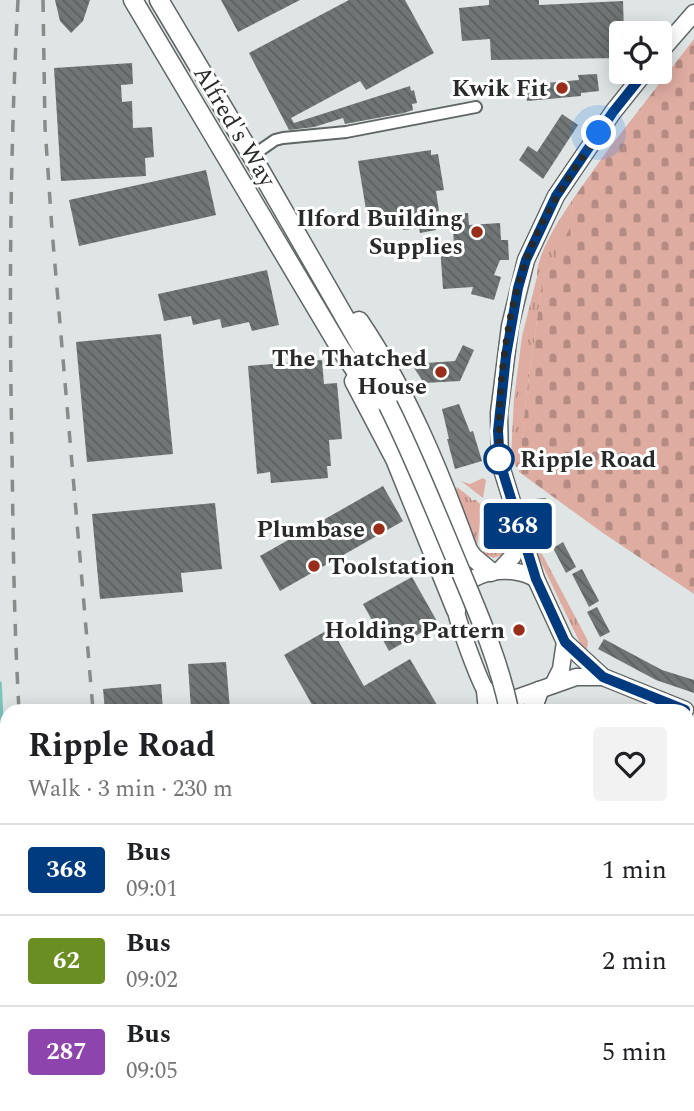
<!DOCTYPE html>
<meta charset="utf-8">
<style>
:root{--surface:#fff;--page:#f2f2f2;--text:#202124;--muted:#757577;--line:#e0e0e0}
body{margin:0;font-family:Spectral,serif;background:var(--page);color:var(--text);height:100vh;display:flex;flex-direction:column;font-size:26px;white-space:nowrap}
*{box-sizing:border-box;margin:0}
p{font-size:23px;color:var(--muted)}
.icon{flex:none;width:38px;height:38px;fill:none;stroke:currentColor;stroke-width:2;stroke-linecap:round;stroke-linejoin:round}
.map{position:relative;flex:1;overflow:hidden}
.panel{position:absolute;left:0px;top:704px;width:695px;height:408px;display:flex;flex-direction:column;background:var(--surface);border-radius:21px 21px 0 0;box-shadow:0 4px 18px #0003}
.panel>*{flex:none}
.badge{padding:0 14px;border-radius:5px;font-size:24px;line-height:46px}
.buttons{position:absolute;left:609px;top:21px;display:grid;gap:14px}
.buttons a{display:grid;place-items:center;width:63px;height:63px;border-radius:7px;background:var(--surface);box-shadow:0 4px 18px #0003;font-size:35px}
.you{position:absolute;width:35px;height:35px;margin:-18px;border:5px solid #fff;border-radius:50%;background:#1a73e8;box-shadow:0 0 0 10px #1a73e833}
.map>.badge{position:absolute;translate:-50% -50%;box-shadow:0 0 0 4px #fff}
.round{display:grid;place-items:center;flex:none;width:74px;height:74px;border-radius:7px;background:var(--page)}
.headline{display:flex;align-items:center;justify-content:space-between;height:119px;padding:0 28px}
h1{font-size:33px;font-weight:700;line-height:52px}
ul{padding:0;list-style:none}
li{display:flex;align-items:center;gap:21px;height:91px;padding:0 28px;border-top:2px solid var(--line)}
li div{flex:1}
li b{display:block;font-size:26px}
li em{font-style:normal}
li .badge{min-width:77px;font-weight:700;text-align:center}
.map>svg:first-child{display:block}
.grass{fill:url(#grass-tufts)}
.cemetery{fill:url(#cemetery-stones)}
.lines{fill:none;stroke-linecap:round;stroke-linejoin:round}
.stream{stroke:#7cc5bb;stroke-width:3.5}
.building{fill:url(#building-back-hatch)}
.minor-casing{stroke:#5f6665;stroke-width:14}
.primary-casing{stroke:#5f6665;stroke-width:19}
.trunk-casing{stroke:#5f6665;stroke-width:21}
.minor{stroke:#fff;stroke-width:10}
.primary{stroke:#fff;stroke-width:16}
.trunk{stroke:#fff;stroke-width:18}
.rail{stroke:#878c8b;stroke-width:3.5;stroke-dasharray:12 12;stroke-linecap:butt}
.trunk-bridge-casing{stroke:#5f6665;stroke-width:21;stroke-linecap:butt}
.trunk-bridge{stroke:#fff;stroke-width:18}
.line-casing{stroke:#fff;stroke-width:16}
.line{stroke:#003b80;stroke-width:10}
.walk{stroke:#282b2a;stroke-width:7;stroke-dasharray:0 12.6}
.poi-dot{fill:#982e1a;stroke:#fff;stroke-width:2.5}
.stop-dot{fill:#fff;stroke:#003b80;stroke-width:3.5}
.labels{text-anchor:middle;stroke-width:6;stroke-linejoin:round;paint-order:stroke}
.poi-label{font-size:24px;font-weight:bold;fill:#282b2a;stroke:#fff;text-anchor:end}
.street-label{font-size:24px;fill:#282b2a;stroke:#fff}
.stop-label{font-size:24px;font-weight:bold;fill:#282b2a;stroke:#fff;text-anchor:start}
</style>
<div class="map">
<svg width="694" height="1111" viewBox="0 0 694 1111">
<defs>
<pattern id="grass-tufts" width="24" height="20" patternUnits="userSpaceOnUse" patternTransform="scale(1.75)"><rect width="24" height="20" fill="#dfaca1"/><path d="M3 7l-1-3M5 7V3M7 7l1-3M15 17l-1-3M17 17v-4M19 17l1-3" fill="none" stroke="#b58c83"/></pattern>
<pattern id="cemetery-stones" width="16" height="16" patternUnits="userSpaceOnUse" patternTransform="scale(1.75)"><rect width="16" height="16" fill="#dfaca1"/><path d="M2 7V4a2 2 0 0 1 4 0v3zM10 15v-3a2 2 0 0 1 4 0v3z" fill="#b58c83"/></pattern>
<pattern id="building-back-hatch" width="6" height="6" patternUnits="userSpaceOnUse" patternTransform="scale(1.75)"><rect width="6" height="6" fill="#707675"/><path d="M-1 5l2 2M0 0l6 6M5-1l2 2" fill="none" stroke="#5c6160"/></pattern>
</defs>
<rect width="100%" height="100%" fill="#dee5e4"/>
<g class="grass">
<path d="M573,199l-1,14 5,2 -35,70 -16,113 -6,68 -4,1 -5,-10 3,-58 8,-63 15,-59c-2,-21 24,-60 36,-78z"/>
<path d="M483,478l3,2 -3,18 -22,-17 9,3z"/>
<path d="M457,487l14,11v2h5l6,6 -5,41 -22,-54z"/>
<path d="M488,510l5,4 10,-4 8,26 -5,17 -12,5 -11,-4z"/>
<path d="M539,553l3,1 46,87 -1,8 -6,-4 -43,-89z"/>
</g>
<path class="cemetery" d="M694,39v555l-91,-61 -84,-61 7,-74 16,-114 34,-68 -4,-3 1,-14 34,-48z"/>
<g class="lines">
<g class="stream">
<path d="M0,683l7,144"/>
<path d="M23,1104v7"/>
</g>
</g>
<g class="building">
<path d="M55,0h35l-7,21 -12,12 -11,-12z"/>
<path d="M221,0h79l-62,32z"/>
<path d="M349,0h56l29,53 -68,37 -6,-9 -69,37 3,5 116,-37 1,5 3,-1 3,13 -5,1 1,6 -9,3 -59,11 -2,-6 -29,9 -25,3 -40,-77z"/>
<path d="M489,0h50v5l84,-4 1,32h-3v25l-130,2 -1,-21 -28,2 -3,-33 30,-3z"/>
<path d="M132,63l1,21 -12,1 1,17 10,-1 1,27 19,-1 2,30 -9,1 1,18 -85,5 -7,-113z"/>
<path d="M597,74l2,17 -18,2v3l-54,5 -2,-16 54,-5 -1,-5z"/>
<path d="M562,114l16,11 -35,54 -24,-19 9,-14 9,6z"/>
<path d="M431,150v5l7,-1 6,36 -8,1 3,20 -6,1 3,18 -16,3 -1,-5 -16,2 -2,-13 -33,5 -10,-61z"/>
<path d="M206,170l10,45 -137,31 -10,-46z"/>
<path d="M468,213l1,12 31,-2 1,17h7l1,20h-9l-6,15 7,2 -7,23 -23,-6 2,-7 -30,2 -3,-43 14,-1 -2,-31z"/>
<path d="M267,270l12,55 -27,6 -3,-9 -27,6 -2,-9 -27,6 -2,-9 -27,5 -6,-27z"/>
<path d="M161,334l12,120 -86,8 -11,-120z"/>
<path d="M463,345l11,5 -14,31 -36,2 -16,-24 10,-8 8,12 29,-2z"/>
<path d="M322,360l2,24 13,-1 5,56 -13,1 2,26h-4l1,12 -57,5 -1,-11 -13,2 -9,-108z"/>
<path d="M459,404l11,28 3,-1 9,30 -27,8 -8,-30h2l-7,-30z"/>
<path d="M383,486l20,35 -123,70 -20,-35z"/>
<path d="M546,498l7,46 -12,1 -6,-46z"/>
<path d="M215,503l7,66 -41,4 2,19 -83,7 -8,-85z"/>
<path d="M563,542l13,25 -10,6 -13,-25z"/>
<path d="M582,569l17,32 -10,6 -17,-33z"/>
<path d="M412,577l26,46 -49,28 -26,-47z"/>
<path d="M597,607l13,25 -10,5 -13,-25z"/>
<path d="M331,628l33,58 46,-27 30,51h-125l-31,-55z"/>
<path d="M604,639l58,31 32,10v13l-38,-13 -58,-31z"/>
<path d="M226,662l4,48h-39l-3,-46z"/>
<path d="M161,684l2,26h-58l-2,-21z"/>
</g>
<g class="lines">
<defs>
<g id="minor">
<path d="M252,156l23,-16 8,-2 63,-6 130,-25"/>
<path d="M688,986h6"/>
<path d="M0,1072l3,39"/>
<path d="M630,1104l2,7"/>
</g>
<g id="primary">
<path d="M660,52l34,-39"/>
<path d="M501,569l12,-13 7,-23"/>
<path d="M536,579c-22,-15 -71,-10 -79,20 -1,2 -2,9 -1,11 1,11 24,73 30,81 7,8 15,9 25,9l65,-23h27"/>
<path d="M565,642l38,35 82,33"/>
<path d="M553,685l8,-16 4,-27 -29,-63 -36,-116 -1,-50 11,-87 16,-66 30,-64 57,-84 32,-40"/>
</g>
<g id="trunk">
<path d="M133,0l207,348 22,32 26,25"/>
<path d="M159,0l93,156 124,216 10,30"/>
<path d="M359,321c48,71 80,149 109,229l5,7 18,15"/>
<path d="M354,381l41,78 61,151"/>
<path d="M486,691l2,19"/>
<path d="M532,710l7,-19"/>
<path d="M576,1104l2,7"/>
<path d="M599,1104l2,7"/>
</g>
</defs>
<use href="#minor" class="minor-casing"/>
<use href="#primary" class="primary-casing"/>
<use href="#trunk" class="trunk-casing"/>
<use href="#minor" class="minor"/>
<use href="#primary" class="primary"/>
<use href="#trunk" class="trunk"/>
<g class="rail">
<path d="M18,0c-8,150 -9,301 -6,451 1,86 2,173 7,259"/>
<path d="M43,0l2,127 7,103 41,480"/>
<path d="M44,1104v7"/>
<path d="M109,1104v7"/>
<path d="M127,1104v7"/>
</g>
<defs>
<path id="trunk-bridge" d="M388,405c24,48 44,98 65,148 21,51 45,103 56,157"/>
</defs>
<use href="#trunk-bridge" class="trunk-bridge-casing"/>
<use href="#trunk-bridge" class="trunk-bridge"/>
</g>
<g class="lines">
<defs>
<path id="line" d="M645,72l-32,40 -57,84 -30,64 -8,28 -12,68 -8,75 2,32 36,116 29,63 38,35 82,33"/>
</defs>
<use href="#line" class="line-casing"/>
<use href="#line" class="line"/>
<path class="walk" d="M499,459l1,4c-4,-68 6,-162 35,-225 17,-38 41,-71 64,-105"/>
</g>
<g class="poi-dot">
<circle cx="562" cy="88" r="7"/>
<circle cx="477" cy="232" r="7"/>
<circle cx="441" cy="372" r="7"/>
<circle cx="379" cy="529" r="7"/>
<circle cx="314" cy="566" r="7"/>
<circle cx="519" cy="630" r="7"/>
</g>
<circle class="stop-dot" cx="499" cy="459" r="14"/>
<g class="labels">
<g class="poi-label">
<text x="548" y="96">Kwik Fit</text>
<text x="463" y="226">Ilford Building<tspan x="463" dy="28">Supplies</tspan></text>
<text x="427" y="366">The Thatched<tspan x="427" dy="28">House</tspan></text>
<text x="365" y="537">Plumbase</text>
<text x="328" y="574" text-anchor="start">Toolstation</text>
<text x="505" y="638">Holding Pattern</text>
</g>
<g class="street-label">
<text transform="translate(235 126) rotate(59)" y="8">Alfred's Way</text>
</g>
<g class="stop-label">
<text x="520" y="467">Ripple Road</text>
</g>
</g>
</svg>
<div class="buttons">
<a><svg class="icon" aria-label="locate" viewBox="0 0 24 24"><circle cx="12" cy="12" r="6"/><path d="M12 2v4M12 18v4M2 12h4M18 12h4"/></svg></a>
</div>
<div class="you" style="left:599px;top:133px"></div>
<b class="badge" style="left:518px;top:526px;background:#003b80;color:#fff">368</b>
<section class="panel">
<div class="headline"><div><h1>Ripple Road</h1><p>Walk · 3 min · 230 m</p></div><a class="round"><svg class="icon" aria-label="heart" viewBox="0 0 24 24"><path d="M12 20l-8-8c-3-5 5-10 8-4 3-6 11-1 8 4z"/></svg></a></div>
<ul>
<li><span class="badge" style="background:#003b80;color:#fff">368</span><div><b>Bus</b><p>09:01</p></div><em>1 min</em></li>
<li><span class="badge" style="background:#6b8e23;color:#fff">62</span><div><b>Bus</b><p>09:02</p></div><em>2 min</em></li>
<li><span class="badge" style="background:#8e44ad;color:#fff">287</span><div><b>Bus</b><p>09:05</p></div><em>5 min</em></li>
</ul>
</section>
</div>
